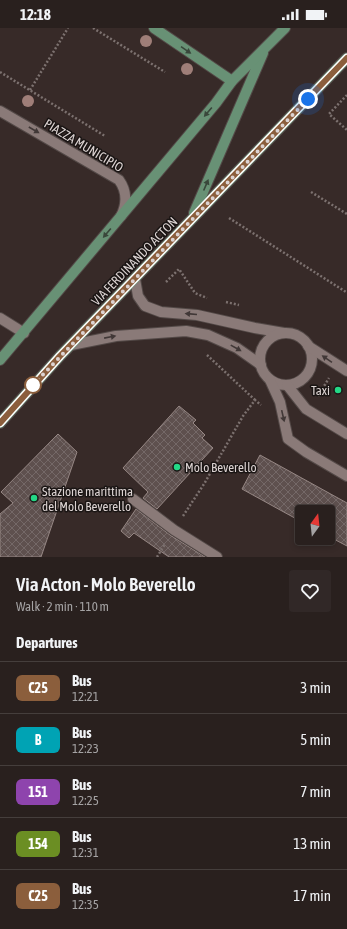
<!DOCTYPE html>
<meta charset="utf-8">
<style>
:root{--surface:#29201e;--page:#312827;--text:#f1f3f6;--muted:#a5a3a4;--line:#453e3c}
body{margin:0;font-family:"Asap Condensed",sans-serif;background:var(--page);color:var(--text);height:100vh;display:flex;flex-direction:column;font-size:15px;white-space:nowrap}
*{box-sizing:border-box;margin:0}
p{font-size:13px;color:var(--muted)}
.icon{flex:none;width:22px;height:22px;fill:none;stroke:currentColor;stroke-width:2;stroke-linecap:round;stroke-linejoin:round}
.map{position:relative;height:529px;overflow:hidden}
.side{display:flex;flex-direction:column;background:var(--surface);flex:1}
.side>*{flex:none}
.badge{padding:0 8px;border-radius:6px;font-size:14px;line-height:26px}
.needle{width:26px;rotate:15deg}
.fabs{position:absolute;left:295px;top:477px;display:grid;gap:8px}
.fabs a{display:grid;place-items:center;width:40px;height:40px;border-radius:4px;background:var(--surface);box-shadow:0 2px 6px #0003,0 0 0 1px var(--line);font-size:20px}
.you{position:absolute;width:20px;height:20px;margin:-10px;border:3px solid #fff;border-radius:50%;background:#1a73e8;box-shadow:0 0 0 6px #1a73e833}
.map>.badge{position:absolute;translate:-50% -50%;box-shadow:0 0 0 2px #fff}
h2{padding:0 16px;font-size:15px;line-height:36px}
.round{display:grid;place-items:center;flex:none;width:42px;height:42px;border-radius:4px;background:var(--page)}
.head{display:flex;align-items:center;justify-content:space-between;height:68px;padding:0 16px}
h1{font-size:19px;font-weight:600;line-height:30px}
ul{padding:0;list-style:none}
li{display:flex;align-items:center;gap:12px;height:52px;padding:0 16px;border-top:1px solid var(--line)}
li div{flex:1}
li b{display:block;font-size:15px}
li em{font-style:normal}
li .badge{min-width:44px;font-weight:700;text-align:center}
.status{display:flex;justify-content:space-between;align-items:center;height:28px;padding:0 20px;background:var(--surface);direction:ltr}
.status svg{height:11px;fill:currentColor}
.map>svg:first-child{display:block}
.building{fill:url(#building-cross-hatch);stroke:#968784}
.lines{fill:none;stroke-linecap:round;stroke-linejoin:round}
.lane-casing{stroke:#534947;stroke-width:12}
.street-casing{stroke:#534947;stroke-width:12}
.primary-casing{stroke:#534947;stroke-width:12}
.path{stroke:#7c716f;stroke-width:2.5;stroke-dasharray:2 2;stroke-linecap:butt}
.lane{stroke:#8a7a78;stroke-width:10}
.street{stroke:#8a7a78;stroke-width:10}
.primary{stroke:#689175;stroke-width:10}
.tree{fill:#9f7e78}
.oneway{fill:#39473b}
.oneway2{fill:#413837}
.line-casing{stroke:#fff;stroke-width:9}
.line{stroke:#8b5e3c;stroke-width:6}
.walk{stroke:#dcd3d2;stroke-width:4;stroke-dasharray:0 7.2}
.stop-dot{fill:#fff;stroke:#8b5e3c;stroke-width:2}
.poi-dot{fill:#23d886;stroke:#1a1514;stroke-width:1.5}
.labels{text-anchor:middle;stroke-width:3;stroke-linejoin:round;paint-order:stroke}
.street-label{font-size:13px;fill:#dcd3d2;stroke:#1a1514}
.poi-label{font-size:13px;fill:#dcd3d2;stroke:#1a1514;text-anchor:start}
</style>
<div class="status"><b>12:18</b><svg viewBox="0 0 49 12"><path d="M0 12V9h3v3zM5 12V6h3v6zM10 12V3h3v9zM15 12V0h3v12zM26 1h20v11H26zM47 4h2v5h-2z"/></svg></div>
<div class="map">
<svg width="347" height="529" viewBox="0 0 347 529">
<defs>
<pattern id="building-cross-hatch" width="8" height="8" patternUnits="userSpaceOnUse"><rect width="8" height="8" fill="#5e504e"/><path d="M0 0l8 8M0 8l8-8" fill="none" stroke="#746867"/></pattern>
</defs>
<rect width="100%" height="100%" fill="#372a28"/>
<g class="building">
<path d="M179,378l17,14 -3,3 12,12 -3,3 11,10 -56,61 -14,-11 5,-6 -25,-24z"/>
<path d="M58,406l19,18 -36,105h-41v-43l13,-11 -12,-11z"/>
<path d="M260,427l87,48v43l-19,-10v-24h-26v10l-60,-33z"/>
<path d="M136,481l34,26 35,22h-36l-35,-24 -5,5 -8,-7z"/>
</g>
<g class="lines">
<defs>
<g id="lane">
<path d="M135,251l3,17 7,10 16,6 36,3 58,13 29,5"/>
<path d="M0,290l24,15"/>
<circle cx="286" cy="331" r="26"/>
<path d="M71,317l45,-9 70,-5 22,4 29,13 24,17"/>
<path d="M308,318l39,25"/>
<path d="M270,352l10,22 8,37 18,13 41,24"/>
<path d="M287,357l19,24 41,25"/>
<path d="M133,471l41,31 43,27"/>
</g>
<path id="street" d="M0,83l119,69c8,11 8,24 2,36"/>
<g id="primary">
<path d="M154,0l78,53"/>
<path d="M194,185l69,-160"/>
<path d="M0,332l216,-257 16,-22 53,-53"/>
<path d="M0,395l60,-67 287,-298"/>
</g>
</defs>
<use href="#lane" class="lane-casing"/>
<use href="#street" class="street-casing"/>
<use href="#primary" class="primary-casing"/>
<g class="path">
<path d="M93,0l72,44"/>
<path d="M0,44l105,64"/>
<path d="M30,62l38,-62"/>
<path d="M347,67l-18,19 18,16"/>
<path d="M311,164l36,22"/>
<path d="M229,190l117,74 1,-1"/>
<path d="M166,254l13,-13 16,24 12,5"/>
<path d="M226,274l13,3"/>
<path d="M207,327l48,45"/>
<path d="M318,368l11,-18"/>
<path d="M183,488l21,-32 39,-68 12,-16 6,5"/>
<path d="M157,529l8,-13"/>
</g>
<use href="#lane" class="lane"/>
<use href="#street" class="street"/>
<use href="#primary" class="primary"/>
</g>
<g class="tree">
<circle cx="146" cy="13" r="6"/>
<circle cx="187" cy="41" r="6"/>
<circle cx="28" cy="73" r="6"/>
</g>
<defs><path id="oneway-solid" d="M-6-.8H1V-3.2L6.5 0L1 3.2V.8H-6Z"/></defs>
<g class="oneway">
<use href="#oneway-solid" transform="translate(186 22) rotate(34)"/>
<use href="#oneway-solid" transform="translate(208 84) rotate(130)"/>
<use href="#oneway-solid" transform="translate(206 157) rotate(-67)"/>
<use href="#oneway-solid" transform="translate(107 205) rotate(130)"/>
</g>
<g class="oneway2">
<use href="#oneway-solid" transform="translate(34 102) rotate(30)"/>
<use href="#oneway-solid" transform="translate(191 286) rotate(-175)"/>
<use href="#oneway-solid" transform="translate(110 309) rotate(-11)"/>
<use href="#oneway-solid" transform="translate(236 320) rotate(29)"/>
<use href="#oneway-solid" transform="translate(327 331) rotate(-146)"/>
<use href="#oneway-solid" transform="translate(283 388) rotate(77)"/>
</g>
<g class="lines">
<defs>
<path id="line" d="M0,395l60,-67 287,-298"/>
</defs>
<use href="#line" class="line-casing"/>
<use href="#line" class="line"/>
<path class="walk" d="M33,357l275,-286"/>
</g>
<circle class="stop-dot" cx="33" cy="357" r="8"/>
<g class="poi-dot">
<circle cx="338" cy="362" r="4"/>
<circle cx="177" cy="439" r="4"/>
<circle cx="34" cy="470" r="4"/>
</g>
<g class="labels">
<g class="street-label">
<text transform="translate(84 117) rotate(31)" y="5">PIAZZA MUNICIPIO</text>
<text transform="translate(134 233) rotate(-46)" y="5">VIA FERDINANDO ACTON</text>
</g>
<g class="poi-label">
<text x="330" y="367" text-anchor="end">Taxi</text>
<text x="185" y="444">Molo Beverello</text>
<text x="42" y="468">Stazione marittima<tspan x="42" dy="15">del Molo Beverello</tspan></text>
</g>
</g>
</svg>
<div class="fabs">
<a><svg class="needle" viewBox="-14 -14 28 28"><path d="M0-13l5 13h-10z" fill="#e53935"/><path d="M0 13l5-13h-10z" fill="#a5a3a4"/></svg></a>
</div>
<div class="you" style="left:308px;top:71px"></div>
</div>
<section class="side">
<div class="head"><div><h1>Via Acton - Molo Beverello</h1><p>Walk · 2 min · 110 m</p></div><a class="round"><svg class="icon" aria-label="heart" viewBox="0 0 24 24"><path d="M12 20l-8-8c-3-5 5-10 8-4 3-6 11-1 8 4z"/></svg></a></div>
<h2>Departures</h2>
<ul>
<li><span class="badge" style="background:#8b5e3c;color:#fff">C25</span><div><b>Bus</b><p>12:21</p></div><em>3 min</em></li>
<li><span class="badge" style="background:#00a3b4;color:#fff">B</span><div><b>Bus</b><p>12:23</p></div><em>5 min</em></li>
<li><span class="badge" style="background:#8e44ad;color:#fff">151</span><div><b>Bus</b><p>12:25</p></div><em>7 min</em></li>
<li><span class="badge" style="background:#6b8e23;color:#fff">154</span><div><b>Bus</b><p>12:31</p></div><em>13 min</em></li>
<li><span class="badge" style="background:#8b5e3c;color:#fff">C25</span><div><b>Bus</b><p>12:35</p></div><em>17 min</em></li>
</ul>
</section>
